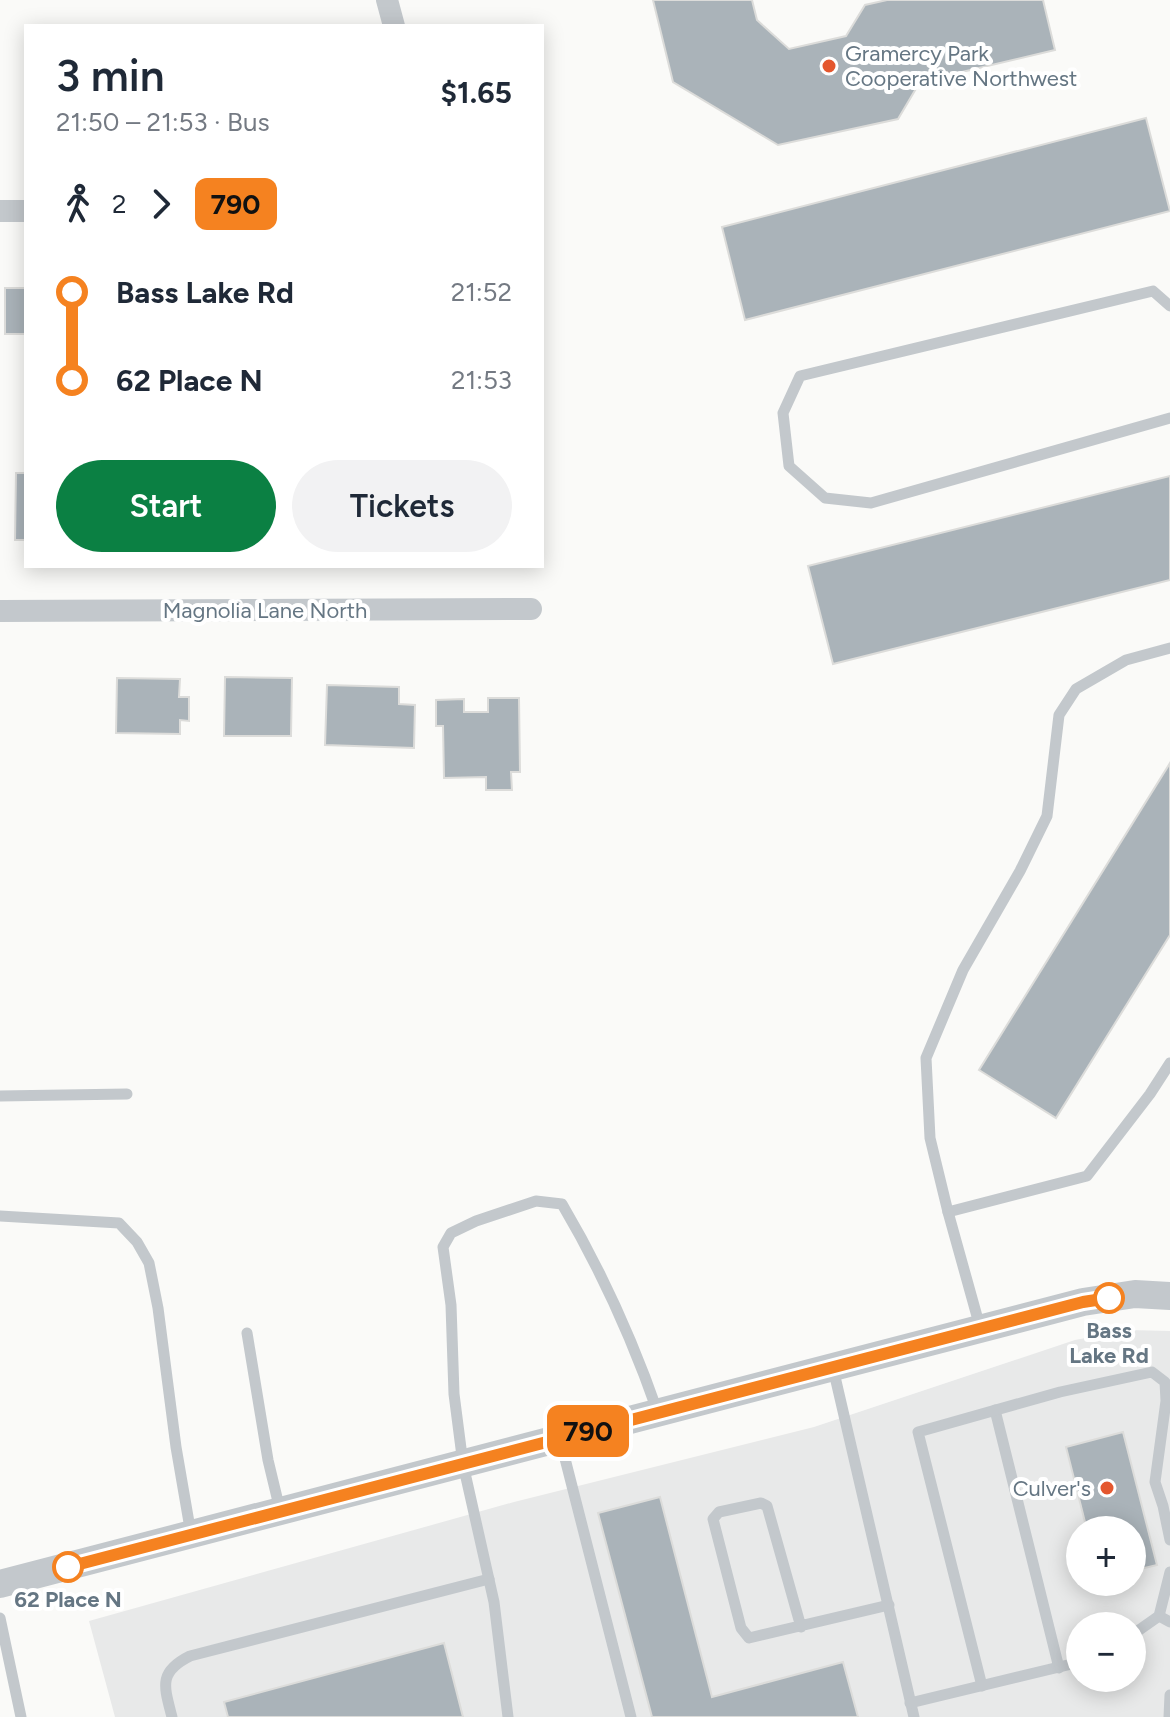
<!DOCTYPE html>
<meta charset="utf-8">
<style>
:root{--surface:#fff;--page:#f2f2f3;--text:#1f2937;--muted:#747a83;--accent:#0b8043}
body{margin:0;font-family:Figtree,sans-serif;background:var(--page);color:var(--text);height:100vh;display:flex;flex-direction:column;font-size:30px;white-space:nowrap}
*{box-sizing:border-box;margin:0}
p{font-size:26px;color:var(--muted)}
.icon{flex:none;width:44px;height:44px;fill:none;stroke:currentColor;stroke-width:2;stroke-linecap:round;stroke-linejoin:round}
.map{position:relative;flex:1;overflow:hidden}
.drawer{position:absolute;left:24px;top:24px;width:520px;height:544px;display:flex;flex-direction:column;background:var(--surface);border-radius:0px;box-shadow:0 4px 20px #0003}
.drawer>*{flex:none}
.badge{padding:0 16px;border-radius:12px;font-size:28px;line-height:52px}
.buttons{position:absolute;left:1066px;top:1516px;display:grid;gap:16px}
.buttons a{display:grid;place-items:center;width:80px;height:80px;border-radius:50%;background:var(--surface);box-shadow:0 4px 20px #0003;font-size:40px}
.map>.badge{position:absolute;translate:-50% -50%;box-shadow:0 0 0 4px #fff}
.legs{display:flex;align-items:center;gap:12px;height:88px;padding:0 32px;font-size:26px}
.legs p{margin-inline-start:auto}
.head{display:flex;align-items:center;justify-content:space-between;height:136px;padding:0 32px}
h1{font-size:44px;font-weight:600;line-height:60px}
.primary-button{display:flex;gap:16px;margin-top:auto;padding:16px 32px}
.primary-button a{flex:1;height:92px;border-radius:48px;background:var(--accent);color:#fff;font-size:32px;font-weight:600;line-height:92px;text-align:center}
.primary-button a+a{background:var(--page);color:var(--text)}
ul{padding:0 32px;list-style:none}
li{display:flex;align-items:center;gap:28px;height:88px;font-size:30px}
li i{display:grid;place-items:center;width:12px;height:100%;margin:0 10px;background:currentColor}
li i::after{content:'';width:20px;height:20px;margin:-10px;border:6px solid;border-radius:50%;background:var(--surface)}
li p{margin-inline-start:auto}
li:first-child i{background:linear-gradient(#0000 50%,currentColor 0)}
li:last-child i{background:linear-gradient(currentColor 50%,#0000 0)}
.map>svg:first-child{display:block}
.built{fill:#e8e9e9;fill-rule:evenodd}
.building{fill:#aab3b9;stroke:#dcdcda;stroke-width:2}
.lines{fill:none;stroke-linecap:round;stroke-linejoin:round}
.service{stroke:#c3c8cc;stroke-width:11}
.minor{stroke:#c3c8cc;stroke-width:22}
.tertiary{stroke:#c3c8cc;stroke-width:28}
.line-1-casing{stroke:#fff;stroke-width:18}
.line-1{stroke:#f58220;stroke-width:12}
.poi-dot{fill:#e4572e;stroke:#fff;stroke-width:3}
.stop-1-dot{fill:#fff;stroke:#f58220;stroke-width:4}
.labels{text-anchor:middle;stroke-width:8;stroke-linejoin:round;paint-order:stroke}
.poi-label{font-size:22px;fill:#657683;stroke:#fff;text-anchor:start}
.street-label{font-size:22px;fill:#657683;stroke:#fff}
.stop-label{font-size:22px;font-weight:bold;fill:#657683;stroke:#fff}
</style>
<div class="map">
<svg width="1170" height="1717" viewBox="0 0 1170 1717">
<rect width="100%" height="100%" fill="#fafaf8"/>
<path class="built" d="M1128,1330l42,1v386h-1055l-26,-96 425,-119 300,-75 261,-87zM1080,1530h52v52h-52zM1080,1626h52v52h-52z"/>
<g class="building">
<path d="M653,0h99l5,20 32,29 57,-13 19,-31 22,-5h156l12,50 -135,32 -22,37 -120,26 -105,-63z"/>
<path d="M1146,118l24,93 -425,109 -23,-93z"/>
<rect x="5" y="288" width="21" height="46"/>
<rect x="542" y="441" width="1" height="56"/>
<path d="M16,473h10v67h-11z"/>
<path d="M1170,476v104l-337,84 -25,-98z"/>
<path d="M225,677l67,1 -1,58h-67z"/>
<path d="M117,678l63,1 -1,18h10v24l-9,-1v14l-64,-1z"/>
<path d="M327,685l72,2v17l16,1 -1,43 -89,-3z"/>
<path d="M488,698h31l1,74h-9l1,18h-26v-13l-42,1 -1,-52h-7v-26l28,-1v13h24z"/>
<path d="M1170,763v172l-114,183 -77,-48z"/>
<path d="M1123,1432l34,133 -25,6v-41h-45l-21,-83z"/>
<path d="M660,1497l52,200 131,-35 15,55h-206l-54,-204z"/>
<path d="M444,1643l19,74h-235l-4,-15z"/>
</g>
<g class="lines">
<g class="service">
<path d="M1170,306l-17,-15 -353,85 -17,37 6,53 36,32 46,5 299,-85"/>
<path d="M1170,648l-44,12 -50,29 -17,26 -12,101 -27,55 -57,99 -37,88 4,80 18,74 139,-36 63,-82 20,-31"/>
<path d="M0,1096l127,-2"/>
<path d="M948,1212l32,115"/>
<path d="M0,1216l119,7 18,19 12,21 9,45 18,139 15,87"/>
<path d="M247,1333l21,127 12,50"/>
<path d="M833,1368l81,349"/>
<path d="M995,1410l64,258"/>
<path d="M560,1439l71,278"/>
<path d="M1159,1616l11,6"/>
<path d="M0,1618l21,99"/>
<path d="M801,1627l-34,-121 -6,-3 -42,9 -6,7 28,109 8,10 140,-33"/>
<path d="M1132,1635l27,-19 11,-44"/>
<path d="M982,1686l-64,-254 142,-40 92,-20 13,10 1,19 -11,81 8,24 7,34"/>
<path d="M910,1703l170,-41"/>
<path d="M172,1717c-8,-31 -14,-45 18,-61l299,-77"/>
<path d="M508,1717l-14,-115 -31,-138 -9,-70 -3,-89 -8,-58 8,-14 25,-12 60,-20 26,3c39,66 71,137 96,209"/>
<path d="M1169,1717l1,-22"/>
</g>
<g class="minor">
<path d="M387,0l7,26"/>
<path d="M0,211h26"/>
<path d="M0,611l531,-2"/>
</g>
<path class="tertiary" d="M0,1584l1083,-282 52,-8 35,2"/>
</g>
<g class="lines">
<defs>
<path id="line-1" d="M68,1567l1015,-265 26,-4"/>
</defs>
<use href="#line-1" class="line-1-casing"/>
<use href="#line-1" class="line-1"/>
</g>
<g class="poi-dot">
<circle cx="829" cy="66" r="8"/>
<circle cx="1107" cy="1488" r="8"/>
</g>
<g class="stop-1-dot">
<circle cx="1109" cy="1298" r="14"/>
<circle cx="68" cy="1567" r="14"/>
</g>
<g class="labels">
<g class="poi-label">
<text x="845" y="61">Gramercy Park<tspan x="845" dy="25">Cooperative Northwest</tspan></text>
<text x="1091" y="1496" text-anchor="end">Culver's</text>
</g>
<g class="street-label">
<text x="265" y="618">Magnolia Lane North</text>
</g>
<g class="stop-label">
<text x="1109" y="1338">Bass<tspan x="1109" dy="25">Lake Rd</tspan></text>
<text x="68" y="1607">62 Place N</text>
</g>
</g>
</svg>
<div class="buttons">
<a>+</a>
<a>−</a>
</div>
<b class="badge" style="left:588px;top:1431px;background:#f58220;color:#111">790</b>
<section class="drawer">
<div class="head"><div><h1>3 min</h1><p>21:50 – 21:53 · Bus</p></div><b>$1.65</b></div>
<div class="legs"><svg class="icon" aria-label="walk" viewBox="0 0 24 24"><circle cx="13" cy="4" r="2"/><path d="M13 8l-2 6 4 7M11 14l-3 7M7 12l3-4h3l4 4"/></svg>2<svg class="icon" aria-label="forward" viewBox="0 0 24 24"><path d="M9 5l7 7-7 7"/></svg><b class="badge" style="background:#f58220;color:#111">790</b></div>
<ul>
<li><i style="color:#f58220"></i><b>Bass Lake Rd</b><p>21:52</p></li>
<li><i style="color:#f58220"></i><b>62 Place N</b><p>21:53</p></li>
</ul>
<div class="primary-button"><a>Start</a><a>Tickets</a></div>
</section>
</div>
